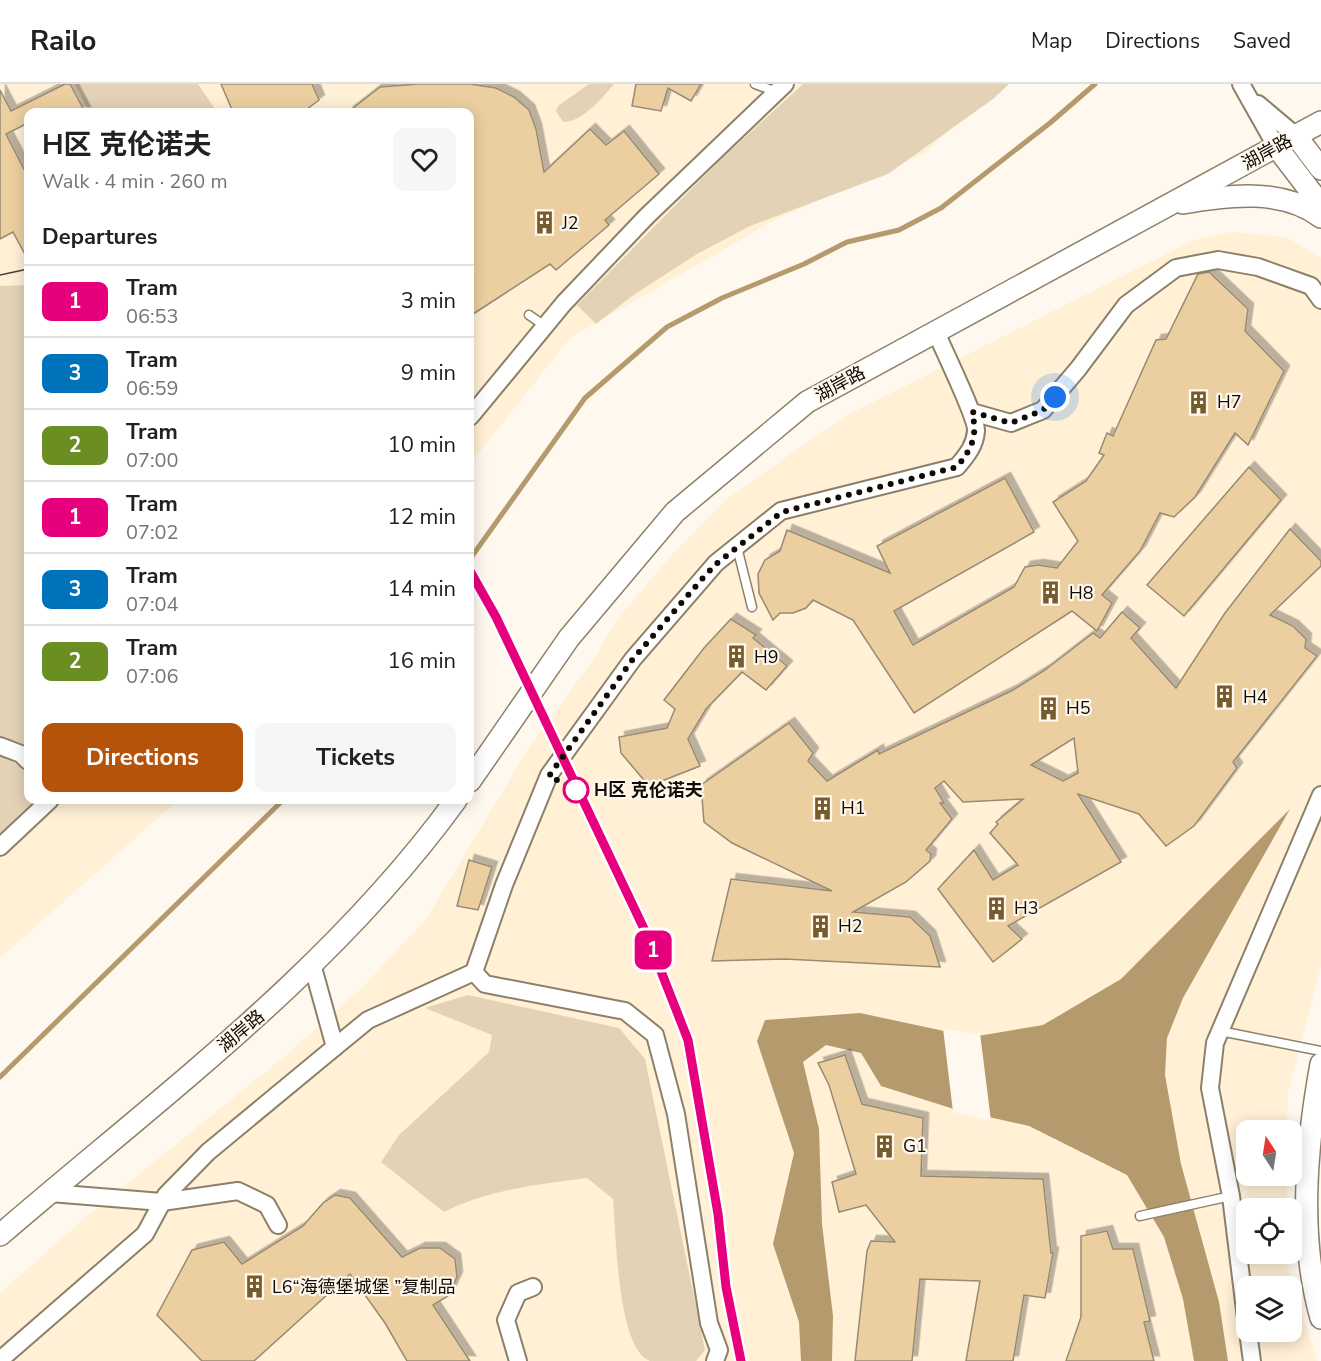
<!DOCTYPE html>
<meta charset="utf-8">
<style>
:root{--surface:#fff;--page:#f6f6f6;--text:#202124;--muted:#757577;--line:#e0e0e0;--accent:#b45309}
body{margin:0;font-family:"Nunito Sans","Noto Sans SC",sans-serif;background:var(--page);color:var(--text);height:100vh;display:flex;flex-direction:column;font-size:22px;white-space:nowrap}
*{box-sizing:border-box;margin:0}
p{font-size:20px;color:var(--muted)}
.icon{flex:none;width:33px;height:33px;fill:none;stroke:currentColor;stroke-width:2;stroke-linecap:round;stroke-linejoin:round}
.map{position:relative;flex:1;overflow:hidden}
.sheet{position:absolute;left:24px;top:24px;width:450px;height:696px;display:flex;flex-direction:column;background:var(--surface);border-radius:12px;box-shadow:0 3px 15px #0003}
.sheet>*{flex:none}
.badge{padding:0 12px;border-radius:9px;font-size:21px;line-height:39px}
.needle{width:39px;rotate:348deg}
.buttons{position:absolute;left:1236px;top:1036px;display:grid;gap:12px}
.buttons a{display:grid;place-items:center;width:66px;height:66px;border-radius:12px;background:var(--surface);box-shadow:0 3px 15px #0003;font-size:30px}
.you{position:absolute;width:30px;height:30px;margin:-15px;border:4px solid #fff;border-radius:50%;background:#1a73e8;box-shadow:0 0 0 9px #1a73e833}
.map>.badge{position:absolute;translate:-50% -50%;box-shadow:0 0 0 3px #fff}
h2{padding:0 18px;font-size:22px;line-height:54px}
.round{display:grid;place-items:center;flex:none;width:63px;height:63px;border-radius:12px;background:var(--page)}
.summary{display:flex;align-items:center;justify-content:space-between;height:102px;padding:0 18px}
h1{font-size:28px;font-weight:700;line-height:45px}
.primary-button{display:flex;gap:12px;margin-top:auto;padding:12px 18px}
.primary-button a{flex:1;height:69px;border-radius:12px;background:var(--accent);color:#fff;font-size:24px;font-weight:700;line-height:69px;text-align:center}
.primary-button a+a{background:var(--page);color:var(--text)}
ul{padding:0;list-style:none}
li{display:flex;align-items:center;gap:18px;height:72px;padding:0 18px;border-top:2px solid var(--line)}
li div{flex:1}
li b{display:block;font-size:22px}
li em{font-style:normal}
li .badge{min-width:66px;font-weight:700;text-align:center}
header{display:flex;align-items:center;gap:36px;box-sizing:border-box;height:84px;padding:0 30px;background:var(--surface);border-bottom:2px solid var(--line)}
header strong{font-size:28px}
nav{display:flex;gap:33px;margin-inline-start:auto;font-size:21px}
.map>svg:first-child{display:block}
.built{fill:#fff0d6;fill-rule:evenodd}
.green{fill:#e3d2b6}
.water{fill:#b59a6d}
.pier{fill:#fef8ee}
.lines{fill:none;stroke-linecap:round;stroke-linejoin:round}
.stream{stroke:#b59a6d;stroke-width:5}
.building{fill:#eccfa0;stroke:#988a73;stroke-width:1.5;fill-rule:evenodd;filter:url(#shadow)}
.service-casing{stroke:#8d8069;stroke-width:11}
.minor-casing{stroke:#8d8069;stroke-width:20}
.tertiary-casing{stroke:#8d8069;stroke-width:24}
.service{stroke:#fff;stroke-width:8}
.minor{stroke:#fff;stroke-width:16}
.tertiary{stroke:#fff;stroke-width:21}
.tram{stroke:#454038;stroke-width:1.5}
.line-casing{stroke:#fff;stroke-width:14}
.line{stroke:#e6007e;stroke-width:9}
.walk{stroke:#100b04;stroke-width:6;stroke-dasharray:0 10.8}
.stop-dot{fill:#fff;stroke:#e6007e;stroke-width:3}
.labels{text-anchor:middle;stroke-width:4.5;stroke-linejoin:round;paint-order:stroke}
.street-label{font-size:18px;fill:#100b04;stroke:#fef8ee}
.poi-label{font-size:18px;fill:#100b04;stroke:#fef8ee;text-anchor:start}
.stop-label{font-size:18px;font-weight:bold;fill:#100b04;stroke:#fef8ee;text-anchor:start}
</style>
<header>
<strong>Railo</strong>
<nav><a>Map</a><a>Directions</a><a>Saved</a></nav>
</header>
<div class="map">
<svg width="1321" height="1277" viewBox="0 0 1321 1277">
<defs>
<filter id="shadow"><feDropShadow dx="5.5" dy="-5.5" stdDeviation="0" flood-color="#0004"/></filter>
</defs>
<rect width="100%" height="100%" fill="#fef8ee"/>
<g class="built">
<path d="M0,0h999l-74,69 -150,67 -205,118 -100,126v-352h-442v688h150l-178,158z"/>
<path d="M1232,148l54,5 35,21v708l-33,127 -1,38h-41v45h41v33h-41v45h41v11l30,96h-1317v-68l86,-76 198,-160 77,-68 65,-70 105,-175 63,-85 22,-38 53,-63 58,-60 119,-82 348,-176zM1246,1203h46v45h-46z"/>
</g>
<g class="green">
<path d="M75,0h123l19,28h-128z"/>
<path d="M589,0h25c-12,14 -31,38 -51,38l-7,-11 2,-5z"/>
<path d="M803,0h206l-16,15 -105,75 -138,52 -53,28 -65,42 -36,28 -19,-19 144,-146z"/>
<path d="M28,201v466l-28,-10v-455z"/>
<path d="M0,670l28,17v29h10l-38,35z"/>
<path d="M468,911l151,33 26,31 60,291 -9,11c-13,0 -34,0 -46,0 -33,-11 -34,-131 -37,-162l-26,-21c-47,6 -100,12 -143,34l-63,-50 18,-27 90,-83 3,-17 -67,-27z"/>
</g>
<path class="water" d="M1290,725l-107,189 -16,40 -2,37 16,89 38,138 9,59h-34l-11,-62 -19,-62 -37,-62 -98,-49 -72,-16 -76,-24 -20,-33 -35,-8 -23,17 16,67 3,95 11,92 -1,45h-31l-2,-39 -26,-78 21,-91 -37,-112 8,-21 95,-7 112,24 71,-12 78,-46z"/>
<path class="pier" d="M943,944l30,6 7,-1 11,88 -38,-9z"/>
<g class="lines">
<g class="stream">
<path d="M470,475l115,-161 82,-71 55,-29 82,-34 43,-22 52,-12 42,-22 109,-85 45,-39"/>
<path d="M0,993l283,-277"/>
</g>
</g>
<g class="building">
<path d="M65,0h5l15,28h-57v11l-22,11 22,43v83l-15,-28 -13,7v-149l11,21z"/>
<path d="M221,0h91l7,16 -16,12h-70z"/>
<path d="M418,0h52l26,4 18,9 15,13 7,19 8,43 46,-43 16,16 18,-14 35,43 -54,46 4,5 -53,45 -6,-6 -80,52v-204h-122l32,-25z"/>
<path d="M636,0h65l-10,17 -23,-13 -7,23 -29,-5z"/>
<path d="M1209,188l39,37 -3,22 39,40 -36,74 -13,-12 -40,64 -21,20 -14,-4 -20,38 -38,44 10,8 -15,28 -25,-20 -158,102 -61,-93 -40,-20 -7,8 -13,5h-13l-7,7 -14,-27 -1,-19 7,-14 15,-9 7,-21 103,43 -13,-27 128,-68 29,54 -140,79 19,34 101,-58 11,-20 13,-2 19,3 21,-27 -25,-39 33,-21 18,-26 -5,-2 8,-20 6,3 43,-96 10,-1 32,-65z"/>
<path d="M1249,383l32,33 -97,116 -37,-31z"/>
<path d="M1290,445l31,32v5l-51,49 23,11 13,13 -1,9 12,8 -84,106 4,6 -43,58 -28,20 -27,-32 -61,-20 43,68 -113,64 14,13 -29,23 -55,-73 36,-39 19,30 25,-15 -28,-32 8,-9 -2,-2 27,-23 -60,3 -19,-21 -9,7 9,15h-4l12,16 -26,31 5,4 -1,7 -24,21 -53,30 57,5 20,19 10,31 -155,-8 -73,2 19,-82 101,12 -100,-48 -28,-21 -3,-37 88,-62 24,30 -5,8 19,20 51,-31 1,4 134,-64 32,-20 48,-37 7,5 22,-26 18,16 -9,10 45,50 49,-75zM1074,654l4,35 -15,8 -32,-16z"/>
<path d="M731,535l25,16 -3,3 34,28 -21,24 -24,-18 -36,37 -18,30 12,27 -51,20 -28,-33 -2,-16 48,-9 8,-19 -11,-9 40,-52z"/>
<path d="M469,776l23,7 -14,43 -21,-4z"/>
<path d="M845,971l17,49 61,14 -2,58 122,3 8,74h2l-8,45 -21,-3 -11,66h-47l14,-80 -60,-2 -8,82h-57l12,-110 4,-10 24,1 -29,-37 -27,7 -7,-30 24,-8 -27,-89 -11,-22z"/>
<path d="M335,1111l15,3 52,59 18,-9h20l15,11 2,18 -9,19 -15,9 37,56h-63l-22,-38 -35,-49 -96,87h-52l-45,-46 35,-65 32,-8 18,22 61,-38 20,-23z"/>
<path d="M1107,1147l6,18h20l17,72 -6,1 10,39h-88l15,-44v-81z"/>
</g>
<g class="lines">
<defs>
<g id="service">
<path d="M755,0l22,8"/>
<path d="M529,231l16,11"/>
<path d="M737,463l15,60"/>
<path d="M1220,947l101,20"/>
<path d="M1140,1132l91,-20"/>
</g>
<g id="minor">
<path d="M1241,0l35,62"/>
<path d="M1258,20l38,32"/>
<path d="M972,328l39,11 32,-13 35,-41 48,-64 50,-37 42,-8 40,7 53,19 10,14"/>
<path d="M470,333l94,-114 83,-87 138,-132"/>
<path d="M0,662l21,8 7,7"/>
<path d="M0,763l50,-47"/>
<path d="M312,880l23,83"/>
<path d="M50,1109l112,9 76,-11 29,14 11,20"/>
<path d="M1246,1234l-15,-122 -21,-108 5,-45 106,-248"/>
<path d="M1248,1248l4,29"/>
<path d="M0,1276l145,-126 21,-39 42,-43 127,-105 33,-27 106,-48"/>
<path d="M518,1277l-12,-41 12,-27 15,-6"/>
<path d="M715,1277l4,-11 -10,-27 -33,-209 -21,-79 -30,-24 -140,-27 -11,-12 30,-87 45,-110 84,-116 83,-96 65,-52 176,-44c9,-11 18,-21 19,-36 1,-13 -33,-82 -40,-99"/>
</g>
<g id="tertiary">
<path d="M1296,52l25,33"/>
<path d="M1276,62l45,59"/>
<path d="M1183,119c45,-8 99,-15 138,14"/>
<path d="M470,697l99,-143 106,-126 132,-110 514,-280"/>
<path d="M1321,980c-15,83 -23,172 0,254"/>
<path d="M0,1151c159,-137 332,-264 456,-435"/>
</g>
</defs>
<use href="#service" class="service-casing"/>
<use href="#minor" class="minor-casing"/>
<use href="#tertiary" class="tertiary-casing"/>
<use href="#service" class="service"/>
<use href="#minor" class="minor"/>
<use href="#tertiary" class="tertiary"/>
<g class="tram">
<path d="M0,191l28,-6"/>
<path d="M470,487l26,46 150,316 42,107 30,173 8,74 15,74"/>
</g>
</g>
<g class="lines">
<defs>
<path id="line" d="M470,487l26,46 150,316 42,107 30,174 8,73 15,74"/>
</defs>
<use href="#line" class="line-casing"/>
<use href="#line" class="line"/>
<path class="walk" d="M576,706l-27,-14 84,-117 69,-80 14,-15 66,-52 175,-45c15,-19 21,-31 15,-55l39,11 32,-13 12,-13"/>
</g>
<defs>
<symbol id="building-bare" viewBox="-9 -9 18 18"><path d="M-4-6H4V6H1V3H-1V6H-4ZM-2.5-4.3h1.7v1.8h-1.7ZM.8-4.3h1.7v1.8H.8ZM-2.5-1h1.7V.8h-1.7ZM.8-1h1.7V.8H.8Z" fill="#765c2d" stroke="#fef8ee" stroke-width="2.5" paint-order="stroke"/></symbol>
</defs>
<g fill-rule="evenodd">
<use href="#building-bare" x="528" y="122" width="33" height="33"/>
<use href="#building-bare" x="1182" y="302" width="33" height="33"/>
<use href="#building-bare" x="1034" y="492" width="33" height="33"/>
<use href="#building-bare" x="720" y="556" width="33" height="33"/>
<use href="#building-bare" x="1208" y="596" width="33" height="33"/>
<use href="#building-bare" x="1032" y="608" width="33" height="33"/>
<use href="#building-bare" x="806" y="708" width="33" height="33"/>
<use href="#building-bare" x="980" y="808" width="33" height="33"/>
<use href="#building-bare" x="804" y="826" width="33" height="33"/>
<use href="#building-bare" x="868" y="1046" width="33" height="33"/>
<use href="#building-bare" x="238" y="1186" width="33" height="33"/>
</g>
<circle class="stop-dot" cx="576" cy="706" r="12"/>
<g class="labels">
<g class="street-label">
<text transform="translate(1267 68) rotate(-29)" y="6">湖岸路</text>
<text transform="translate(840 300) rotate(-29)" y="6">湖岸路</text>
<text transform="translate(241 947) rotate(-40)" y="6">湖岸路</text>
</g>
<g class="poi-label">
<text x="562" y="145">J2</text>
<text x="1217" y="324">H7</text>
<text x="1069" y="515">H8</text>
<text x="754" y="579">H9</text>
<text x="1243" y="619">H4</text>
<text x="1066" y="630">H5</text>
<text x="841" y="730">H1</text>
<text x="1014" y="830">H3</text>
<text x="838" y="848">H2</text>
<text x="903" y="1068">G1</text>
<text x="272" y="1209">L6“海德堡城堡 ”复制品</text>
</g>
<g class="stop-label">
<text x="594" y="712">H区 克伦诺夫</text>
</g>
</g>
</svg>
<div class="buttons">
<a><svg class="needle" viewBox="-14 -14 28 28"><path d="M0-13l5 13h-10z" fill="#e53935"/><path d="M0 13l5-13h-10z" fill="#757577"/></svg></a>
<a><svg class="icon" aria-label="locate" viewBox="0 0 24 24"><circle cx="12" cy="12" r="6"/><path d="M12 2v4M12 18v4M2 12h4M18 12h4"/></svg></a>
<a><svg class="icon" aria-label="layers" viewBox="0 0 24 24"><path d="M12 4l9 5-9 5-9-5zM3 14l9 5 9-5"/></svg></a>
</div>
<div class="you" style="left:1055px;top:313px"></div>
<b class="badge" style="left:653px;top:866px;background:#e6007e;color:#fff">1</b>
<section class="sheet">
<div class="summary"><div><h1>H区 克伦诺夫</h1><p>Walk · 4 min · 260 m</p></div><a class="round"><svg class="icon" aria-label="heart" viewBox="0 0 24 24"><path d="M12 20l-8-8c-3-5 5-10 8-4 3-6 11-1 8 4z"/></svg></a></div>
<h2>Departures</h2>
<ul>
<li><span class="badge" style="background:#e6007e;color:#fff">1</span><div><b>Tram</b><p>06:53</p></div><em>3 min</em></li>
<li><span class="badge" style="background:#0072bc;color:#fff">3</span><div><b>Tram</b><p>06:59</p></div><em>9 min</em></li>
<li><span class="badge" style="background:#6b8e23;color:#fff">2</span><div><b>Tram</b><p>07:00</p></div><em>10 min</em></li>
<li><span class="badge" style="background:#e6007e;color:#fff">1</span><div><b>Tram</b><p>07:02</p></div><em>12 min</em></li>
<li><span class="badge" style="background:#0072bc;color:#fff">3</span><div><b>Tram</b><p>07:04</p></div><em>14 min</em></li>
<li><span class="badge" style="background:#6b8e23;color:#fff">2</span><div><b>Tram</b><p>07:06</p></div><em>16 min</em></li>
</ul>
<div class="primary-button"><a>Directions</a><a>Tickets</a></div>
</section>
</div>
